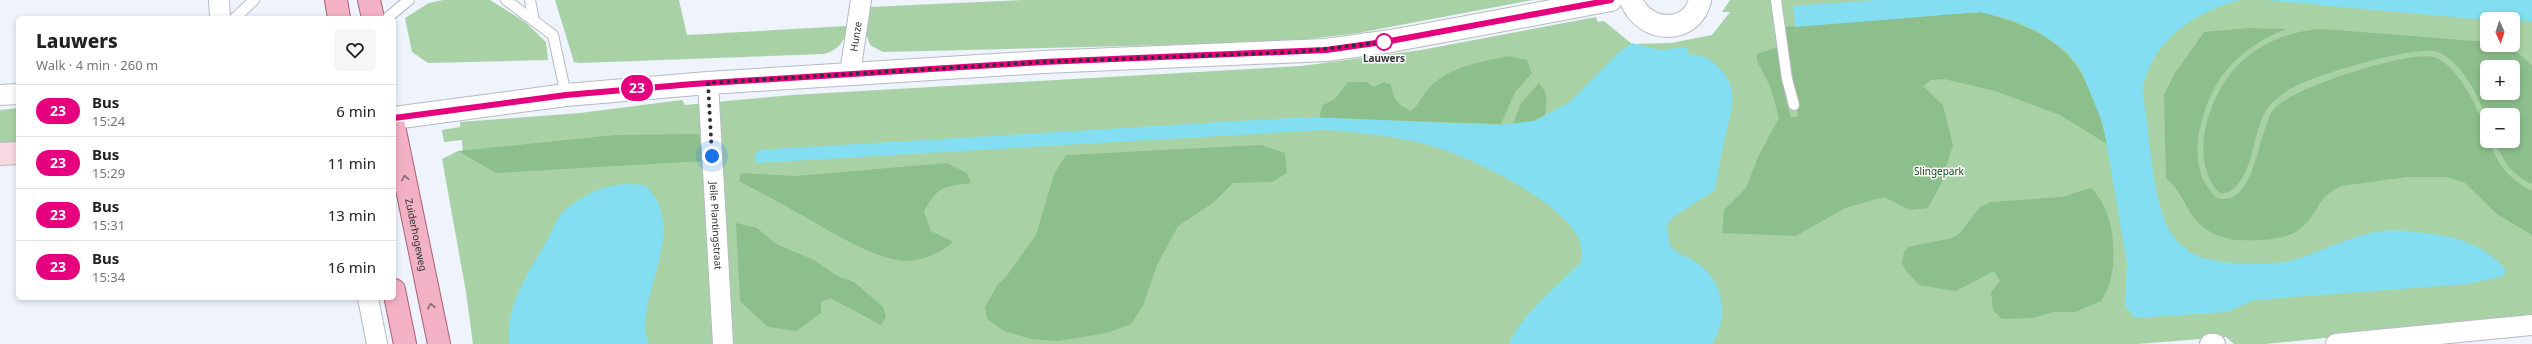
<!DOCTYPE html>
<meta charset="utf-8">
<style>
:root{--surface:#fff;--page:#f6f6f6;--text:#222;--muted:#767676;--line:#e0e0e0}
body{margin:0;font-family:"Noto Sans",sans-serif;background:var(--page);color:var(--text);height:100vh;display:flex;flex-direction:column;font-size:15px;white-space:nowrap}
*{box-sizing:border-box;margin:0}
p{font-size:13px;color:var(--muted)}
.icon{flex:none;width:22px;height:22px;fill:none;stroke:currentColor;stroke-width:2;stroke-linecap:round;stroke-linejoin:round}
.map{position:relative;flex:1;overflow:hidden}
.sheet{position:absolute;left:16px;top:16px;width:380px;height:284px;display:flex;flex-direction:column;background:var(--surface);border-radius:6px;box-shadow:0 2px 6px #0003}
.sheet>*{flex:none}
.badge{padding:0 8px;border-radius:13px;font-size:14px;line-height:26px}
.needle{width:26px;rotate:177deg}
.fabs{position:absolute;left:2480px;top:12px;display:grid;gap:8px}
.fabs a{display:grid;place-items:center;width:40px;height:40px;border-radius:6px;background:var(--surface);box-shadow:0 2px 6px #0003;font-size:20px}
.you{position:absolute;width:20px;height:20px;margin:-10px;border:3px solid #fff;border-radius:50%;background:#1a73e8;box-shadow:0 0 0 6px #1a73e833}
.map>.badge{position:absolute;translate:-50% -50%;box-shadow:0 0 0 2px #fff}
.round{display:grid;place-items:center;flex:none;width:42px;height:42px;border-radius:6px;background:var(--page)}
.head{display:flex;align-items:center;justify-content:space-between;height:68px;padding:0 20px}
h1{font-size:19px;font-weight:800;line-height:30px}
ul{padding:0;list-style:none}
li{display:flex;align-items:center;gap:12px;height:52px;padding:0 20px;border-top:1px solid var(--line)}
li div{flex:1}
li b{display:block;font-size:15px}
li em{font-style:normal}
li .badge{min-width:44px;font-weight:700;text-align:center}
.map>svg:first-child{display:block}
.green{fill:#a8d2a6;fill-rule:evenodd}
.forest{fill:#8cbf8b;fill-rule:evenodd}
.water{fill:#82def0}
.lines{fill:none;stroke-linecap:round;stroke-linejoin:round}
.service-casing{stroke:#b6bac3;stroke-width:12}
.minor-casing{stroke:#b6bac3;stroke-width:22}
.tertiary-casing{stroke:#b6bac3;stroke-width:24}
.secondary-casing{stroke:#b6bac3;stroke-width:24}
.primary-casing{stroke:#a86277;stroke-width:24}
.service{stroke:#fff;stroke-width:10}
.minor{stroke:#fff;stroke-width:20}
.tertiary{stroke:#fff;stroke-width:22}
.secondary{stroke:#f9d8e1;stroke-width:22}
.primary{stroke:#f2b1c4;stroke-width:22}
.oneway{stroke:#866a74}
.line-casing{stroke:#fff;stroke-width:9}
.line{stroke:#e6007e;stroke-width:6}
.walk{stroke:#2e3033;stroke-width:4;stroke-dasharray:0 7.2}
.stop-dot{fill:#fff;stroke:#e6007e;stroke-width:2}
.labels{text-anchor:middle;stroke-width:3;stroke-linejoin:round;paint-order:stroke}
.street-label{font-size:10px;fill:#2e3033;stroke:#fff}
.stop-label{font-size:10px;font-weight:bold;fill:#2e3033;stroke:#fff}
.park-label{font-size:10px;fill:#0e4412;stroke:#fff}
</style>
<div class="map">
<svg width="2532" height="344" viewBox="0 0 2532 344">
<rect width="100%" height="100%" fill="#eef3fc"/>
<g class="green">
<path d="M443,0h47l35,22 21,20 2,18 -120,3 -16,-11 -7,-34 24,-15z"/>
<path d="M555,0h124l8,35 160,-9c-2,15 -8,24 -23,28l-244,9 -6,-1z"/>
<path d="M1023,0h510l-175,33 -73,9 -402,10 -13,-7 -5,-14 4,-24z"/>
<path d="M1730,0h802v317l-267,27h-31l-8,-7 -89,7h-1664l-7,-52 -24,-133 16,-8 5,2 -1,-13 -18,2 -2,-12 18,-3v-5l120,-9 102,-13 3,5 107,-10 509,-29 120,-16 175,-33 2,5 6,-1 28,23 39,-1 41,-8 18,-23h-8zM2487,19h26v26h-26zM2487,67h26v26h-26zM2487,115h26v26h-26z"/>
<path d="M18,108v38l-18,1v-37z"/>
</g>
<g class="forest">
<path d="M1980,12c81,20 109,50 127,132l-47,-29 -65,-24 -51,-12 -13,1 -8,6 20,19 10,40 -12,39 -13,24 -18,2 -26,-13 -39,11 -49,28 -74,-3 2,-23 22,-22 12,-31 21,-39 -9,-32 -13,-25v-7l21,-7 9,58 4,13 7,-2 -13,-89z"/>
<path d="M2248,28l39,1c-27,9 -54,29 -69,53 -17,28 -32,80 -8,108 3,4 6,9 12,9 35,3 36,-73 53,-91 19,-21 132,-57 159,-51 22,5 53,63 53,84h2c9,24 20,38 43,50v44l-35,-21 -32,-31 -18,-6h-40l-66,9c-24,10 -23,29 -41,43 -11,9 -28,10 -41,11 -27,2 -53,-2 -69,-28 -8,-13 -12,-24 -24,-34l-2,-83 11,-22 29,-41z"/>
<path d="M2323,29l164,13v3c20,0 32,6 45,21v118c-20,-9 -29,-23 -37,-43h18v-26h-26v4c-9,-23 -24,-56 -49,-67 -21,-8 -121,23 -143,34 -8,5 -17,11 -24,18 -21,21 -14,82 -49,90 -7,-3 -11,-12 -14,-19 -14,-35 6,-87 32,-112 22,-21 53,-33 83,-34zM2487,67h26v26h-26z"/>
<path d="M1509,56l18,4 5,13 -17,19 -14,32 -182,-6 4,-13 12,-6 13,-17h19l6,5 11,-5 7,3c2,14 7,20 20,26 10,-8 13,-20 23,-28 20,-17 50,-22 75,-27z"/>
<path d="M1539,83c9,10 8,19 6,32l-11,6 -21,3 8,-21z"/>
<path d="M699,134l4,27 -207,12 -38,-22 157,-16z"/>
<path d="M1261,145l24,8 2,20 -15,9 -39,1 -20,20 -35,23 -21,39 -14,41 -12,18 -24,9 -49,8 -27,-2 -27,-8 -17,-12 -2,-12 13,-23 7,-6 31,-43 18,-61 12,-19z"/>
<path d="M947,163l20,10 4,10c-28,4 -33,3 -47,28l7,20 22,11c-10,9 -24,16 -38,18 -32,7 -89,-32 -117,-47 -19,-11 -39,-21 -59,-32l2,-8 54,3z"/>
<path d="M2091,188c22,21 26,62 20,90 -1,8 -6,16 -10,23l-26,11h-22l-20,6 -31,1 -9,-9 -2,-18 9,-11 -6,-10 -38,20 -37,-6 -13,-14 -4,-8 2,-11 4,-5 44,-9 8,-5 20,-26 11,-5 71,-5z"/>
<path d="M736,223l21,5 19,16 38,16 23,16 17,6 29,25 3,10 -5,8 -51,-27 -9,4v11l-24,18 -29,-4 -28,-26z"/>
</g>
<g class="water">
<path d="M1876,0h364c-38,10 -74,31 -91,68 -2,5 -5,13 -6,18 -1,9 2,21 3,29 5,35 7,84 23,115 5,9 15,18 23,23 12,7 27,8 41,10 21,1 44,2 64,-4 25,-8 48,-20 74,-26 21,-6 46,-1 68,2 26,4 49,14 67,35l-2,6 -37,8 -213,16 -27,12 -92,6 -10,-12 2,-43 -24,-139 -23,-56 -14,-17 -29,-20 -25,-11 -32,-8 -185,15 -2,-21z"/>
<path d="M2265,0h267v21l-45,-1z"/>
<path d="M1632,43l27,7 28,-3 2,8c11,-2 17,2 25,8 30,25 16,48 10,79 -4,16 -6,32 -9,48l-42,27 -6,8 3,21c6,7 13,9 21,13 20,12 30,27 31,50 1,11 -4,26 -10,35h-203c8,-24 52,-63 72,-81 1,-8 1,-17 -2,-24 -19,-41 -119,-88 -162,-97 -31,-7 -62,-10 -94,-12l-567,33 -2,-6 5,-7 548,-33 191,8 36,-4 36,-19 48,-49z"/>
<path d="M627,184l18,1c41,39 1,95 0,141 -1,6 3,13 4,18h-140c-4,-41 21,-73 40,-107 4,-8 8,-20 15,-26 19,-16 38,-26 63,-27z"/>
</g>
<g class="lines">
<defs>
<g id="service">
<path d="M506,0l47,35 13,60"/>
<path d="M530,0l4,21"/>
<path d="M1776,0l11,79 7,26"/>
<path d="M235,18l19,-18"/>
<path d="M387,18l22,-18"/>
</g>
<g id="minor">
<path d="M219,0l1,18"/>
<path id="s1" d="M850,73l11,-73"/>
<path id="s2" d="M708,83l15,261"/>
<path d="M0,95l18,-1"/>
<path d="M368,298l9,46"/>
<path d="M2210,344h5"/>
<path d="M2336,344l196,-19"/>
</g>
<g id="tertiary">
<path d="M1631,0c13,34 61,35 69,0"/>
<path d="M394,118l172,-23 142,-12 335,-21 283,-12 65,-9 220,-41"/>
</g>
<path id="secondary" d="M0,154l18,-1"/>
<g id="primary">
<path d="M336,0l3,18"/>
<path d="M369,0l4,18"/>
<path id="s3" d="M394,126l45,218"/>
<path d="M394,290l11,54"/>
</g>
</defs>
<use href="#service" class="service-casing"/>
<use href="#minor" class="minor-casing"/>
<use href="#tertiary" class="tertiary-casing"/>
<use href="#secondary" class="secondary-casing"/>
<use href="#primary" class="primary-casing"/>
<use href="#service" class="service"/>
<use href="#minor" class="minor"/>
<use href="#tertiary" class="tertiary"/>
<use href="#secondary" class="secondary"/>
<use href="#primary" class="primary"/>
</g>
<defs><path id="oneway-chevron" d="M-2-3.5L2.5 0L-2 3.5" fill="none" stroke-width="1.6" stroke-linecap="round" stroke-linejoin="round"/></defs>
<g class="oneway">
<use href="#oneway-chevron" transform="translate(405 178) rotate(-101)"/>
<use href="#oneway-chevron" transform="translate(431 306) rotate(-102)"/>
</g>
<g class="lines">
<defs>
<path id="line" d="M394,118l172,-23 127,-11 350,-22 283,-12 64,-9 221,-41"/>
</defs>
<use href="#line" class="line-casing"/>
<use href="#line" class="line"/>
<path class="walk" d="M712,156l-4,-73 335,-21 254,-10 87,-10"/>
</g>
<circle class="stop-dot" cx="1384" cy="42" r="8"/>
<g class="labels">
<g class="street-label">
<text dy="4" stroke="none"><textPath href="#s1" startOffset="37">Hunze</textPath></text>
<text dy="4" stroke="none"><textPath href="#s2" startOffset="143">Jelle Plantingstraat</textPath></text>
<text dy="4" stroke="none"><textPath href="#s3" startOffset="111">Zuiderhogeweg</textPath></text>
</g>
<g class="stop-label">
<text x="1384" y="62">Lauwers</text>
</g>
<g class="park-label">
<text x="1939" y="175">Slingepark</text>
</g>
</g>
</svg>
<div class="fabs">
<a><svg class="needle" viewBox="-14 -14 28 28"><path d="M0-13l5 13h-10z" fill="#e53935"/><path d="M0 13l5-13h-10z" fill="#767676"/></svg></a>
<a>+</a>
<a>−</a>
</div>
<div class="you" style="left:712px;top:156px"></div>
<b class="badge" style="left:637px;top:88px;background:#e6007e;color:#fff">23</b>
<section class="sheet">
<div class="head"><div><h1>Lauwers</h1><p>Walk · 4 min · 260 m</p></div><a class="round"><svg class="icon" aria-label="heart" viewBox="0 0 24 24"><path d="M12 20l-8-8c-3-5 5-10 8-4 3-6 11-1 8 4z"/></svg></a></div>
<ul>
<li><span class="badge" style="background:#e6007e;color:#fff">23</span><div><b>Bus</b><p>15:24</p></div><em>6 min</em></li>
<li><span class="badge" style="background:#e6007e;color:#fff">23</span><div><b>Bus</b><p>15:29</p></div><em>11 min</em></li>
<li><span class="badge" style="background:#e6007e;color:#fff">23</span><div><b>Bus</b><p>15:31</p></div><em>13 min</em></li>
<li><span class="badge" style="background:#e6007e;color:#fff">23</span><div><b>Bus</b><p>15:34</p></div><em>16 min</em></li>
</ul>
</section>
</div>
